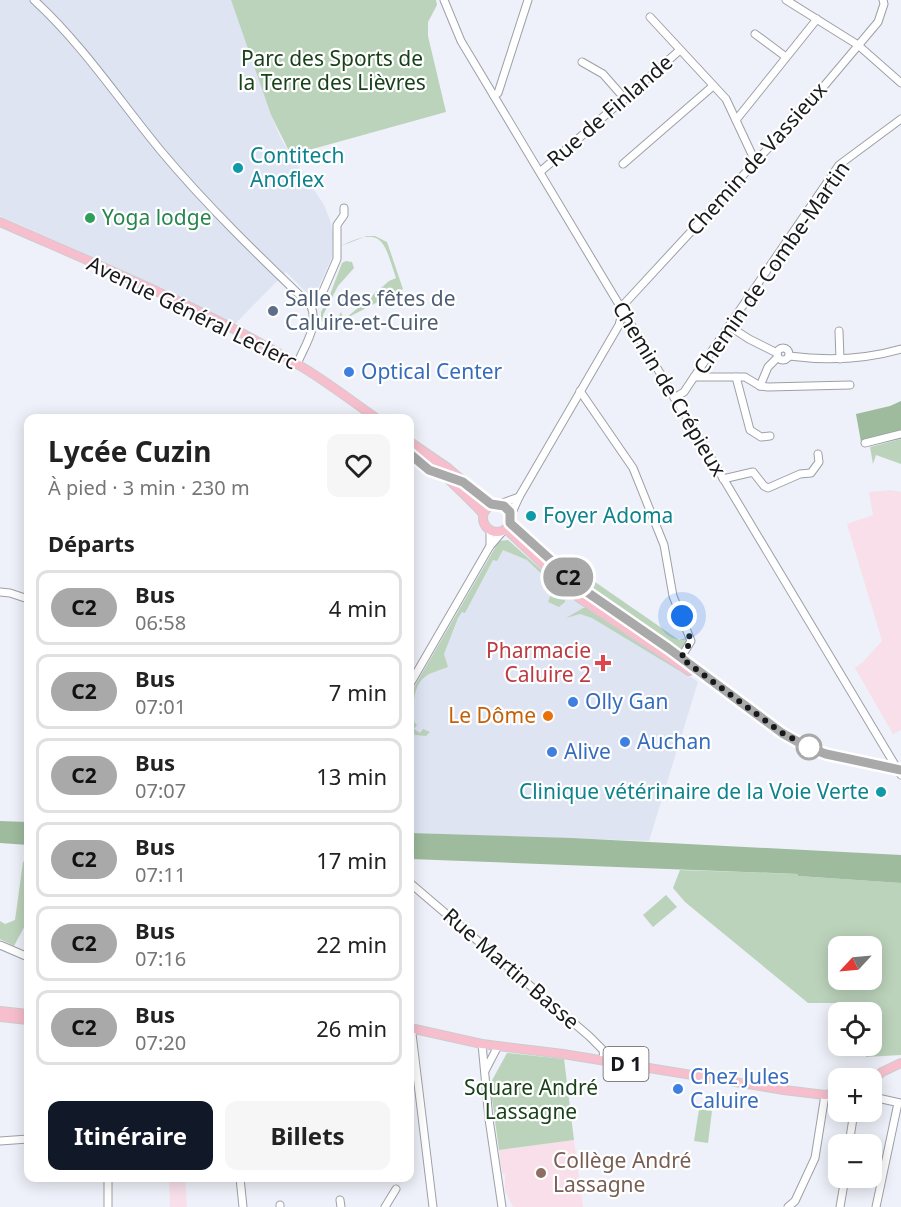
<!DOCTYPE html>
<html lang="fr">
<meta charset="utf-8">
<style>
:root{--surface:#fff;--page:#f6f6f6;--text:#222;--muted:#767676;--line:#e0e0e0;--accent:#111827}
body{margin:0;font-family:"Noto Sans",sans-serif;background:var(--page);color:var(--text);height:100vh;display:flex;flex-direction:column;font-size:22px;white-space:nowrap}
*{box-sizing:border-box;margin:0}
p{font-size:20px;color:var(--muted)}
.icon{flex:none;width:33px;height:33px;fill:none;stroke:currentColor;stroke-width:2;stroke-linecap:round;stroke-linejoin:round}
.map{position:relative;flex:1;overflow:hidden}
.details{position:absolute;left:24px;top:414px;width:390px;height:768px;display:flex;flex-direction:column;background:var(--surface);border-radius:12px;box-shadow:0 3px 15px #0003}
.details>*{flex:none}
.badge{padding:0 12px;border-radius:20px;font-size:21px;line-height:39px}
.needle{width:39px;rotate:244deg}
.tools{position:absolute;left:828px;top:936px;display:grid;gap:12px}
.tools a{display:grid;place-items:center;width:54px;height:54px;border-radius:12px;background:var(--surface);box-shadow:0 3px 15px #0003;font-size:30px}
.you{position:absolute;width:30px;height:30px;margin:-15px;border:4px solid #fff;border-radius:50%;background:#1a73e8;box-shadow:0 0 0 9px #1a73e833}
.map>.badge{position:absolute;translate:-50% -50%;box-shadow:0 0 0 3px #fff}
h2{padding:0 24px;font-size:22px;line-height:54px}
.round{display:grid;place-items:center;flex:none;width:63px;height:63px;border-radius:12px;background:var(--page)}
.summary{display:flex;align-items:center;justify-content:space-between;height:102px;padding:0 24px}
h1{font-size:28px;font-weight:700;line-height:45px}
.cta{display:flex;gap:12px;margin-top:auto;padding:12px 24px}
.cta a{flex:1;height:69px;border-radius:12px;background:var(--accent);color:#fff;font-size:24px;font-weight:700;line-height:69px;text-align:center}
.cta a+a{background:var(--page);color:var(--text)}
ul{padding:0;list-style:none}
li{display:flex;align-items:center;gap:18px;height:75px;margin:0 12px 9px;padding:0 12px;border:3px solid var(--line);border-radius:12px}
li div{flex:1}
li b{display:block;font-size:22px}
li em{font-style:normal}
li .badge{min-width:66px;font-weight:700;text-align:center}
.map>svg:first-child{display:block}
.built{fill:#dfe4f3}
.education{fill:#f8dfe9}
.green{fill:#bcd3bb;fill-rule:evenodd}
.forest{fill:#9ebb9d}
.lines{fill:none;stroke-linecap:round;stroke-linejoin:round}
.minor-casing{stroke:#9da0a7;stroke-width:9}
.major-casing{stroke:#cccccd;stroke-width:10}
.minor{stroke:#fff;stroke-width:7}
.major{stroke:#f7bfcd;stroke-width:8}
.line-casing{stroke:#fff;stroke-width:14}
.line{stroke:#a9a9a9;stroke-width:9}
.walk{stroke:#18191c;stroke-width:6;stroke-dasharray:0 10.8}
.culture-dot{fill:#0f9aa8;stroke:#fff;stroke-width:2}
.leisure-dot{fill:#2e9e5b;stroke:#fff;stroke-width:2}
.service-dot{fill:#5c6f8a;stroke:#fff;stroke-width:2}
.shop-dot{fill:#3f7fe0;stroke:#fff;stroke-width:2}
.health-dot{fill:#e0444e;stroke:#fff;stroke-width:2}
.food-dot{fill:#e8710a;stroke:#fff;stroke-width:2}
.stop-dot{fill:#fff;stroke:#a9a9a9;stroke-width:3}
.education-dot{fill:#8d6e63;stroke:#fff;stroke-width:2}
.labels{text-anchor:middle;stroke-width:4.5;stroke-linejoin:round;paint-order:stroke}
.shield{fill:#fff;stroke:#5d5e60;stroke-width:1.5}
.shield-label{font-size:20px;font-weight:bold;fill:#18191c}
.park-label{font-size:21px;fill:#184219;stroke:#fff}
.street-label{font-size:21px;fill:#18191c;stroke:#fff}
.culture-label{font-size:21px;fill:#0d838f;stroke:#fff;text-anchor:start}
.leisure-label{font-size:21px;fill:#27864d;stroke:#fff;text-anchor:start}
.service-label{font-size:21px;fill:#4e5e75;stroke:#fff;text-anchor:start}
.shop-label{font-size:21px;fill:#366cbe;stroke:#fff;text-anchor:start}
.health-label{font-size:21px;fill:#be3a42;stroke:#fff;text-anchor:end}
.food-label{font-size:21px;fill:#c56008;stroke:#fff;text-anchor:end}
.education-label{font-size:21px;fill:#785e54;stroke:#fff;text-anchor:start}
</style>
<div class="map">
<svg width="901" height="1207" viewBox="0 0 901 1207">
<rect width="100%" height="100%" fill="#eef1f9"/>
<g class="built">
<path d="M0,0h231l40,115 11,26 42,64 6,15 3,15 -1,22 -15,34 -6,3 -5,-2 -20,-20 -51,52 -71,-35 -164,-73z"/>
<path d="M508,540l68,60 122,82 -49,159 -239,-8v-139l89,-153z"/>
</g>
<g class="education">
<path d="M891,490l10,2v238l-8,4 -38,-66 8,-6 19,-21 -35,-117 26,-9 -4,-23z"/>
<path d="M574,1140l9,67h-70l-8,-17v-15l-3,-3 -3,-22z"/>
<path d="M169,1178h16l2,29h-17z"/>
</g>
<g class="green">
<path d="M231,0h205l1,5 -9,17v14l18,76 -155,43 -20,-40z"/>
<path d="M367,236h8l12,6 16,47 -58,30 44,-38 7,-3c-12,-36 -13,-53 -55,-32z"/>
<path d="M346,261l6,1 2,6 -16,18 -15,29 4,6c8,2 11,-2 14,-9l3,8 -15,7 -8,-7v-8l7,-12 14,-37z"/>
<path d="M901,439v25l-25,-9 -3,9 -3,-17z"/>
<path d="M508,540l57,51v11l-6,5 -11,-5 6,-16 -27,-26 -24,-10 -6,11 -4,-1 -28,53 -3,-1 -4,6 -14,36 4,13c-7,3 -16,5 -22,9 -14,9 -13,33 -12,46l3,3 -3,4 6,4 3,-4 7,3 -4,4 -11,-1 -5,-8v-33l89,-153z"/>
<path d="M572,566l107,74 7,-2v5l-5,7 -103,-72 -9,-8z"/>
<path d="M583,608h4l91,61v1l-86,-52 -12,-4 -14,4z"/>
<path d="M26,859h2v61l-14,26 -14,-7v-18l5,3 10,-4 8,-58z"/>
<path d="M680,870l118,4v2l103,7v172l-35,2v-11h6v-34h-5l-1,-9h-58l-123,-101 -12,-14zM838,946h34v34h-34z"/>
<path d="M666,895l11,12 -24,20 -10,-12z"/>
<path d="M507,1053l57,6 10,81 -75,10 -9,-66z"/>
<path d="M699,1109l13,2 -4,32 -14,-2z"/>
</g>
<g class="forest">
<path d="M901,401v30l-40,11 -5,-28 34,-8z"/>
<path d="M0,821l28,1v23l-28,-2z"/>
<path d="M410,833l162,5 329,17v28l-103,-7v-2l-388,-15z"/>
</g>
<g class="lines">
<defs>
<g id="minor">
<path d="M34,0c49,45 85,100 127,151 46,55 98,105 150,155 8,20 -6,39 -14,58"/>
<path d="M444,0l17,41 440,734"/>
<path d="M786,0l72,45 43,38"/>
<path d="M650,17l76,82 29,62"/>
<path d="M755,34l31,23"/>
<path d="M582,62l21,12 22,25"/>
<path d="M494,96l4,-3 30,-93"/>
<path d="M736,120l81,-101"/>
<path d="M623,164l90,-78"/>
<path d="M540,172l140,-122"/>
<path d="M311,306l10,-10 16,-37v-34l7,-10v-7"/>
<path d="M729,326l20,13 28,14"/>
<path d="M839,331l1,28"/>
<circle cx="783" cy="354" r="6"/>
<path d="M789,356c39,5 74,4 112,-7"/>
<path d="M694,377h51l15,9 8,1 82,-2"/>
<path d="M736,377l14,53 11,7 9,-1"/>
<path d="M760,386l8,-19 10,-10"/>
<path d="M580,391l53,77 31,77 9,51 18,45 -12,20"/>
<path d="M674,398l10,-6 10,-15 145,-212 62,-46"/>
<path d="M865,443l36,-9"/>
<path d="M723,479l30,-7 11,14 4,2 32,-14 11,-1 8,-11 -1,-8"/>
<path d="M500,504l19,-7"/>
<path d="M511,515l8,-18 100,-172 6,-22 183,-198 70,-83 6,-18 -1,-4"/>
<path d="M490,531v15"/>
<path d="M0,592l10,1 18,6"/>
<path d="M410,684l80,-138 13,-15"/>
<path d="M410,883l179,153 14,14 1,10"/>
<path d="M0,945l28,12"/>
<path d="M414,1029l-2,5 21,173"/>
<path d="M482,1044l7,75 13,88"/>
<path d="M485,1071l13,-25"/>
<path d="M873,1097l27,6"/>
<path d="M0,1141l28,-2"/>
<path d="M849,1144l5,-32"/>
<path d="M108,1178v29"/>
<path d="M240,1178l3,29"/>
<path d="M340,1200l1,7"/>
<path d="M280,1205v2"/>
<path d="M385,1207l11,-18"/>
<path d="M788,1207l7,-6 20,-43 10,-63"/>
<path d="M840,1207l5,-29"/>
<path d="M876,1207l22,-104"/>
</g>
<g id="major">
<path d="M0,222c100,44 203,86 297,142 28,16 53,36 79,54"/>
<path d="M410,442l38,26 43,37"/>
<path d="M431,461c16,19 36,34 52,53"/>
<circle cx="497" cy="518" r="14"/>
<path d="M510,523l63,59 95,66 114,85 25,14 19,7 75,16"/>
<path d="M506,529l72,68 111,74"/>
<path d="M0,1011l28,3"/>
<path d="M0,1017l28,3"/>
<path d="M410,1028l72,16 81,10 221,36 41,5 13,-2"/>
<path d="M872,1081l10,-9 19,-9"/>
<path d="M872,1083l4,9 -4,6"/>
</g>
</defs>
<use href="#minor" class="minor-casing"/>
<use href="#major" class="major-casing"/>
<use href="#minor" class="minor"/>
<use href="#major" class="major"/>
</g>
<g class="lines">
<defs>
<path id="line" d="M410,454l19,16 34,12 28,22 13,2 6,6v11l74,67 84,58 114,85 25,14 19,7 75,16"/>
</defs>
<use href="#line" class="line-casing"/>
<use href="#line" class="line"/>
<path class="walk" d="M682,616l9,25 -10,17 101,75 27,14"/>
</g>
<g class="culture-dot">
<circle cx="238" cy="168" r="6"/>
<circle cx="531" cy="516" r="6"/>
<circle cx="881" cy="792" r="6"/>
</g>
<circle class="leisure-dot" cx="90" cy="218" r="6"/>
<circle class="service-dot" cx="273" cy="311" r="6"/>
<g class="shop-dot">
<circle cx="349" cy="372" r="6"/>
<circle cx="573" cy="702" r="6"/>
<circle cx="625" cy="742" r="6"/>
<circle cx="552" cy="752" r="6"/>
<circle cx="678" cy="1089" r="6"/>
</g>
<path class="health-dot" d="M600 654h6v6h6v6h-6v6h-6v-6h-6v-6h6z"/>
<circle class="food-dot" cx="548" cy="716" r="6"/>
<circle class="stop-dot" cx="809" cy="747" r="12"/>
<circle class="education-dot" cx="541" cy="1173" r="6"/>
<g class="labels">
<rect class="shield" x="603.5" y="1047" width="45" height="34" rx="4.5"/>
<g class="shield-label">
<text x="626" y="1071">D 1</text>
</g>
<g class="park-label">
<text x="332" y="66">Parc des Sports de<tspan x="332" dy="24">la Terre des Lièvres</tspan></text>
<text x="531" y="1095">Square André<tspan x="531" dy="24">Lassagne</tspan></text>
</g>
<g class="street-label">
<text transform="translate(610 111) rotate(-41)" y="7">Rue de Finlande</text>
<text transform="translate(757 159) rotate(-48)" y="7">Chemin de Vassieux</text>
<text transform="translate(772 268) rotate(-55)" y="7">Chemin de Combe-Martin</text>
<text transform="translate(192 313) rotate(26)" y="7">Avenue Général Leclerc</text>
<text transform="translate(669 389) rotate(59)" y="7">Chemin de Crépieux</text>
<text transform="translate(511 969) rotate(41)" y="7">Rue Martin Basse</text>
</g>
<g class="culture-label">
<text x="250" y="163">Contitech<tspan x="250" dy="24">Anoflex</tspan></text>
<text x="543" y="523">Foyer Adoma</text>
<text x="869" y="799" text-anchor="end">Clinique vétérinaire de la Voie Verte</text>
</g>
<g class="leisure-label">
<text x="102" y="225">Yoga lodge</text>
</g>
<g class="service-label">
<text x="285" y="306">Salle des fêtes de<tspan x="285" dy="24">Caluire-et-Cuire</tspan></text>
</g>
<g class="shop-label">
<text x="361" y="379">Optical Center</text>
<text x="585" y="709">Olly Gan</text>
<text x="637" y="749">Auchan</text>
<text x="564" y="759">Alive</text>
<text x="690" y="1084">Chez Jules<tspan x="690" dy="24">Caluire</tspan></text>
</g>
<g class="health-label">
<text x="591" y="658">Pharmacie<tspan x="591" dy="24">Caluire 2</tspan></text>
</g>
<g class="food-label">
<text x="536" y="723">Le Dôme</text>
</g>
<g class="education-label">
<text x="553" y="1168">Collège André<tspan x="553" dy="24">Lassagne</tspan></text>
</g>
</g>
</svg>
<div class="tools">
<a><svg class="needle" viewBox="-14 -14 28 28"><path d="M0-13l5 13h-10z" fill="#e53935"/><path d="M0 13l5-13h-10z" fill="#767676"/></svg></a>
<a><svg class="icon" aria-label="locate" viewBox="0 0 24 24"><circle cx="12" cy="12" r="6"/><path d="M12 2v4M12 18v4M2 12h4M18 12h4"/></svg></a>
<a>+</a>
<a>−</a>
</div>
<div class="you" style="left:682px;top:616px"></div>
<b class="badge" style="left:568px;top:577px;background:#a9a9a9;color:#111">C2</b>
<section class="details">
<div class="summary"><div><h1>Lycée Cuzin</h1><p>À pied · 3 min · 230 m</p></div><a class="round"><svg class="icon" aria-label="heart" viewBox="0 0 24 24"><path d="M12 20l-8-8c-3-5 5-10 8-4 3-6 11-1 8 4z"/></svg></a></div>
<h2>Départs</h2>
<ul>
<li><span class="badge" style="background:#a9a9a9;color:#111">C2</span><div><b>Bus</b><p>06:58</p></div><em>4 min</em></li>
<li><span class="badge" style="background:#a9a9a9;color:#111">C2</span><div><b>Bus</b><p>07:01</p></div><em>7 min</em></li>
<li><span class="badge" style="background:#a9a9a9;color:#111">C2</span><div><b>Bus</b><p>07:07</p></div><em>13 min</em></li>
<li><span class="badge" style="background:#a9a9a9;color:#111">C2</span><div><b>Bus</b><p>07:11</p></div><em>17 min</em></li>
<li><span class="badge" style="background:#a9a9a9;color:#111">C2</span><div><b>Bus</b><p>07:16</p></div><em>22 min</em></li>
<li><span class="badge" style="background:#a9a9a9;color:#111">C2</span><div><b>Bus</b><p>07:20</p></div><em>26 min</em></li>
</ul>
<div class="cta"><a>Itinéraire</a><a>Billets</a></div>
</section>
</div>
